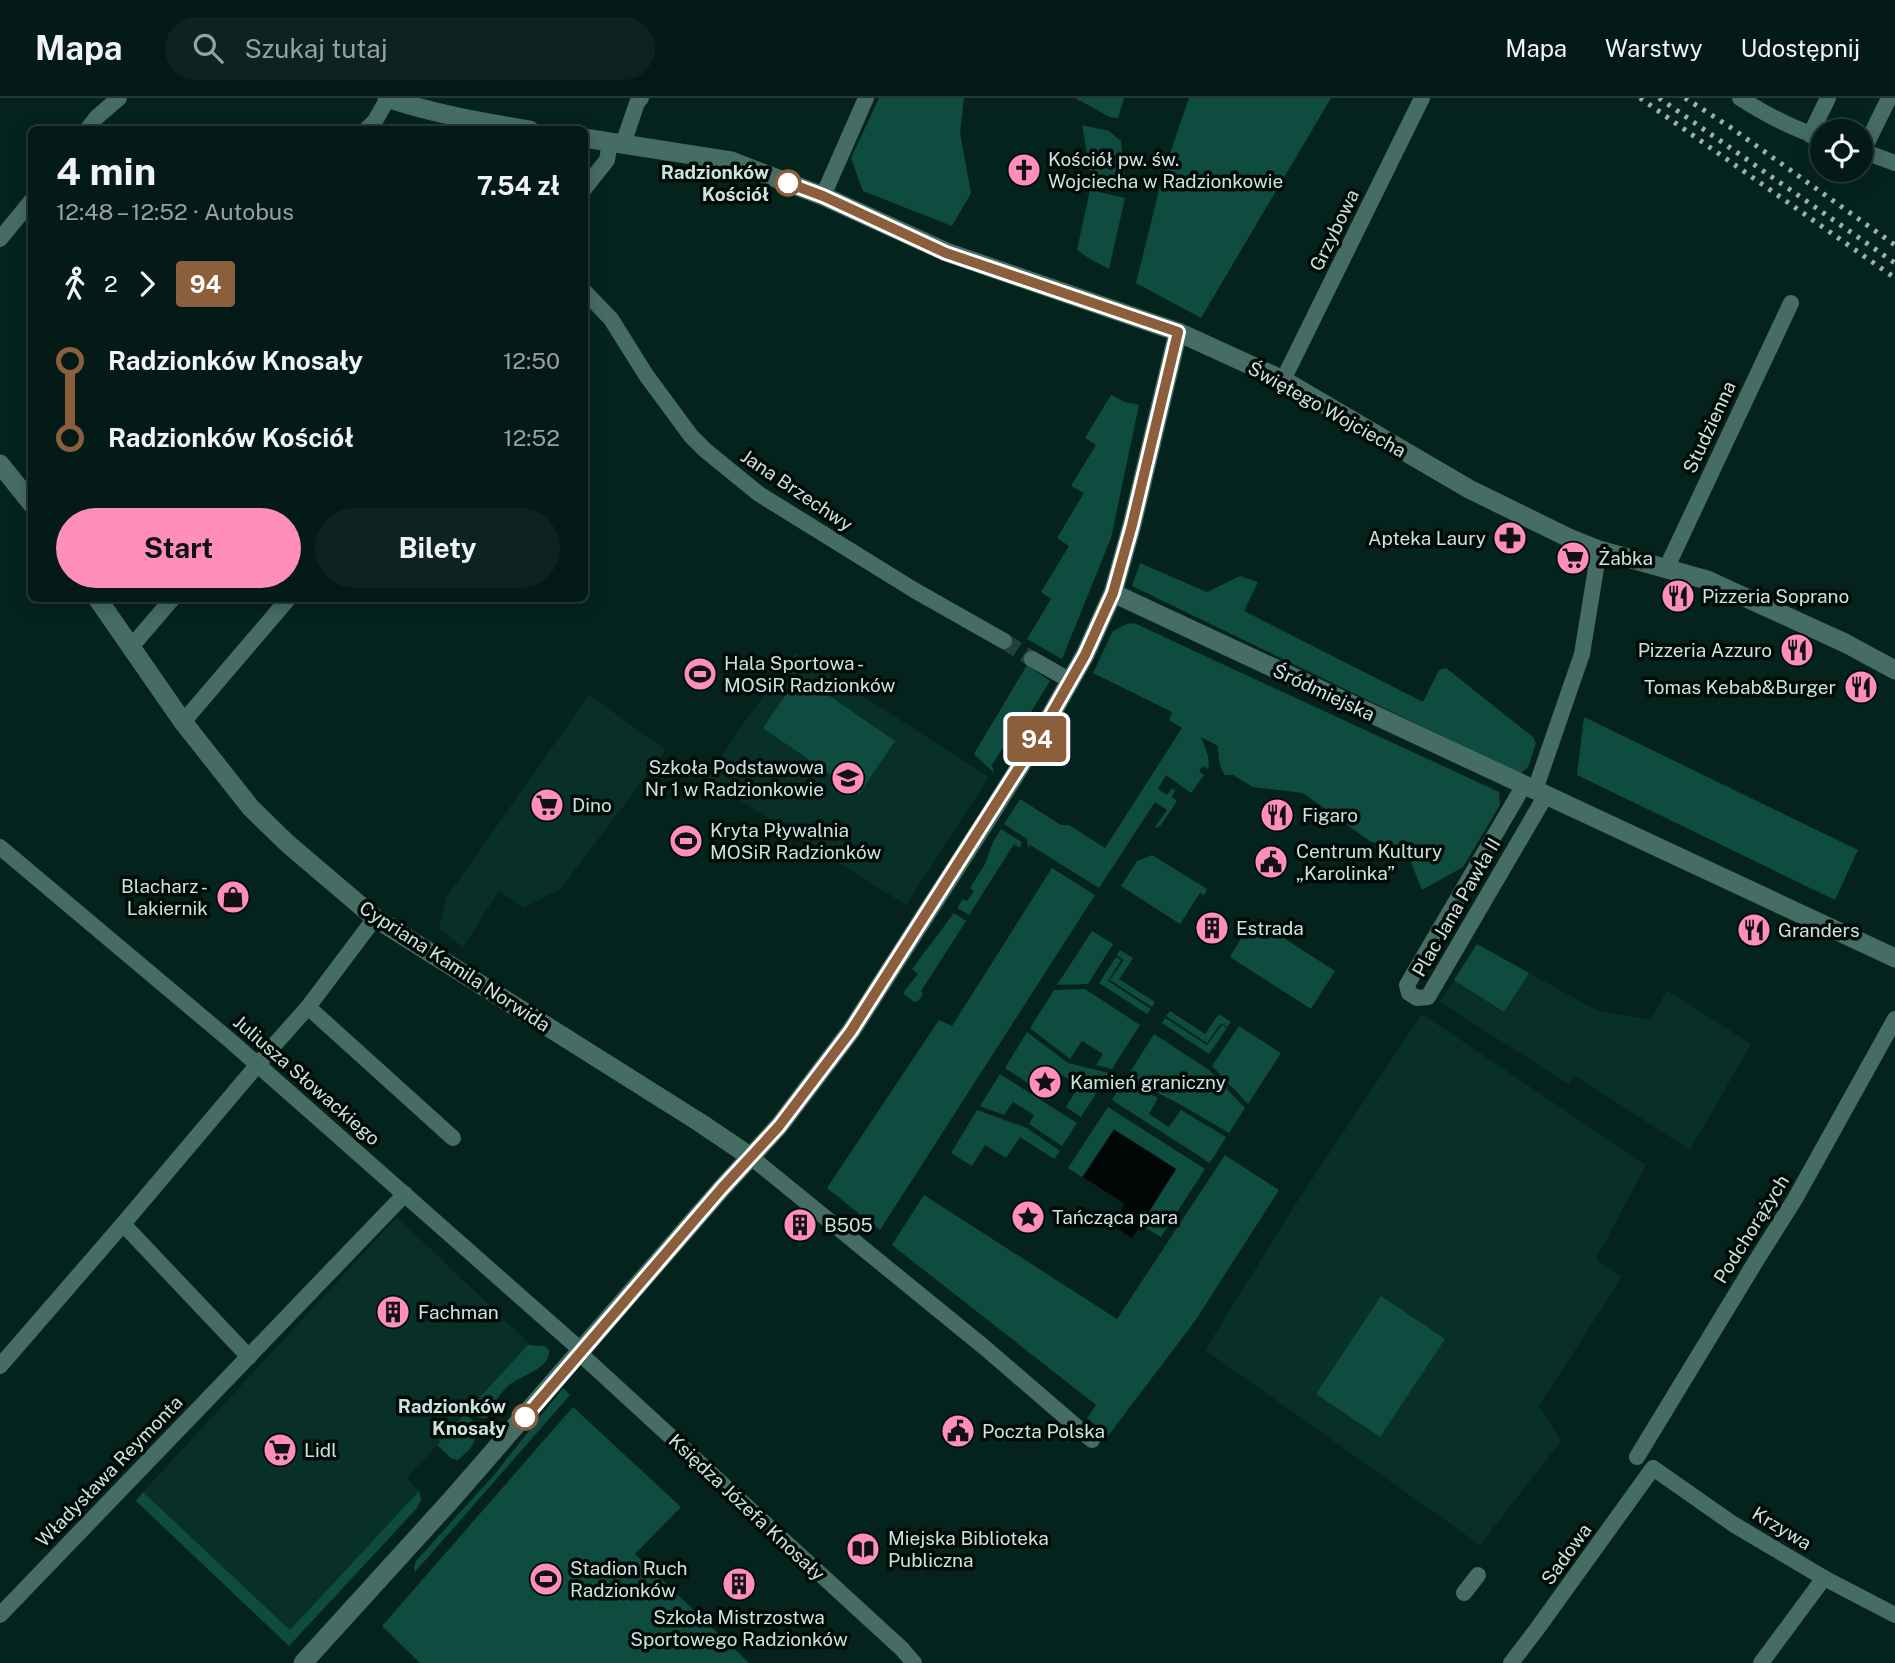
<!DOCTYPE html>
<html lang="pl">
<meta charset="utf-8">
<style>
:root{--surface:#041a16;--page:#0d231f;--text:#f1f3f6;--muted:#97a1a1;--line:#253835;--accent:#ff8eba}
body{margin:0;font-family:"Public Sans",sans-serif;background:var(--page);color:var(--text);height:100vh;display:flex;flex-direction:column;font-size:26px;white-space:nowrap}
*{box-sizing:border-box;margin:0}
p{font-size:23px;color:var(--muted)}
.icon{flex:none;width:38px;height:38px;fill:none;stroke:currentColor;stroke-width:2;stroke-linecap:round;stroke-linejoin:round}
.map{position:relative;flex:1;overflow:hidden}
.drawer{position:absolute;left:28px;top:28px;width:560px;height:476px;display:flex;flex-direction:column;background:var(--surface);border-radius:10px;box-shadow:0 4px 18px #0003,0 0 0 2px var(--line)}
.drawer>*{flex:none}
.badge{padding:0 14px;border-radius:5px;font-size:24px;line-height:46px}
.buttons{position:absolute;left:1810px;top:21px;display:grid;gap:14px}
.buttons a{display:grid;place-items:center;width:63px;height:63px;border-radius:50%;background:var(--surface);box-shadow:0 4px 18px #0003,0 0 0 2px var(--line);font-size:35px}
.map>.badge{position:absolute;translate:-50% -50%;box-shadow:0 0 0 4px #fff}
.legs{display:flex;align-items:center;gap:10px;height:77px;padding:0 28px;font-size:23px}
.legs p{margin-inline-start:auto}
.overview{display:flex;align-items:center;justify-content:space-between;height:119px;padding:0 28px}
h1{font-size:38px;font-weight:700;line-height:52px}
.cta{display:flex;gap:14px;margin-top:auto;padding:14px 28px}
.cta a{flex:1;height:80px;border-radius:42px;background:var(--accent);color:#111;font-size:28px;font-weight:700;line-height:80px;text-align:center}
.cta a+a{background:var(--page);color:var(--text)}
ul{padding:0 28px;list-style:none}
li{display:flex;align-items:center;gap:24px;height:77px;font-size:26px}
li i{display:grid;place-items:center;width:10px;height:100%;margin:0 9px;background:currentColor}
li i::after{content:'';width:18px;height:18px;margin:-9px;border:5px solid;border-radius:50%;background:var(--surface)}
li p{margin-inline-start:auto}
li:first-child i{background:linear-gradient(#0000 50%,currentColor 0)}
li:last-child i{background:linear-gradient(currentColor 50%,#0000 0)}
header{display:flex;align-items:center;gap:42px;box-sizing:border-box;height:98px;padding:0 35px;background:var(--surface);border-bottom:2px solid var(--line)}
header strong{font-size:33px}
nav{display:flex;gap:38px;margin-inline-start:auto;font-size:24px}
.search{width:490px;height:63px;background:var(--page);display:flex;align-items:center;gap:18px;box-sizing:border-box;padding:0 24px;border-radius:38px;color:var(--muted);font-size:26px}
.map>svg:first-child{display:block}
.built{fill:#083028}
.green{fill:#0e4c40}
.water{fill:#000705}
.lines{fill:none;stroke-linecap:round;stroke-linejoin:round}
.minor-tunnel{stroke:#23403a;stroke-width:16;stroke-dasharray:16 8;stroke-linecap:butt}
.minor{stroke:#456d63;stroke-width:16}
.tertiary{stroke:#456d63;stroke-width:19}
.rail{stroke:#9bb2ac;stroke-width:5;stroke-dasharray:3.5 7;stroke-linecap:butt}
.line-1-casing{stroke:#fff;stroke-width:16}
.line-1{stroke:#8b5e3c;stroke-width:10}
.stop-1-dot{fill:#fff;stroke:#8b5e3c;stroke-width:3.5}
.labels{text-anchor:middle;stroke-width:7;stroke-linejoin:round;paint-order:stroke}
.poi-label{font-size:19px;fill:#cde2dc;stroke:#000b08;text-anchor:start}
.stop-label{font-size:19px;font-weight:bold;fill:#cde2dc;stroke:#000b08;text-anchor:end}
.street-label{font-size:19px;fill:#cde2dc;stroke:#000b08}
</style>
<header>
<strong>Mapa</strong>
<div class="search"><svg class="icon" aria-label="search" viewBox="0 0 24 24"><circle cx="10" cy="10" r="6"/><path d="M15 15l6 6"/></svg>Szukaj tutaj</div>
<nav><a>Mapa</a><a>Warstwy</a><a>Udostępnij</a></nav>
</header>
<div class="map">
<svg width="1895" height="1565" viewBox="0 0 1895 1565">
<rect width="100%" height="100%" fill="#05231d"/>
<g class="built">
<path d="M796,555l193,124 -83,128 -200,-126 37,-55z"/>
<path d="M589,597l77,55 -106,139 -36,19 -25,-17 -36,56 -24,-18 7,-31z"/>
<path d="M1477,846l121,67 53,9 16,-30 84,54 -61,106 -116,-75 -6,9 -128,-82z"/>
<path d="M1422,916l224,151 -50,94 26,18 -83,129 22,35 -81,104 -275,-195 92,-148z"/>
<path d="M397,1119l133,127 -123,134 12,13 -129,139 -147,-138z"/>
</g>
<g class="green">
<path d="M879,0h85l-4,35 11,60 -19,33 -89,-35 -12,-33z"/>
<path d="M1075,0h49l-6,20 -8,-1z"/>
<path d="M1189,0h142l-130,220 -65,-35 27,-109z"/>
<path d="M1082,27l27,6 12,10 4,39 -34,-3z"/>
<path d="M1090,92l35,8 -16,71 -22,-12 -10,-7z"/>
<path d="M1111,297l14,7 14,3 -28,133 -49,121 -35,-20 24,-40 -10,-7 28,-46 -12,-8 27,-45 -13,-7 25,-41 -11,-7z"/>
<path d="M1140,465l67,29 33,-16 18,6 -14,29 179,91 16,-32 7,-2 87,69 3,6 -8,24 -8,7 -388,-188z"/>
<path d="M1134,525l365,169 1,13 -37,62 -41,23 -16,-40 -35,-8 -68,-49 -50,-6 -20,-12h-8c-7,-8 -6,-19 -7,-29l-17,-9 7,19 1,7 -1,6 -5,-3 -4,5 5,4 -13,18 -25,-18 -8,14 9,6 5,-7 3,2 -3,7 5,4 -16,24 -5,3 -1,-1 12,-17 -12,-8 -56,86 -69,-43 -2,2 -1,-8 -23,-15 16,-25 41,26h8l36,23 77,-120 3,2 -16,-10 3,-8 -79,-39 20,-42 14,-7z"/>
<path d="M1027,567l23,16 -24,39 -6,1 -28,44 2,8 -20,-19z"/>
<path d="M799,577l96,66 -36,53 -96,-66z"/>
<path d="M1584,619l274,133 -23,50 -258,-125z"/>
<path d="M1001,731l21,13 -2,6 -6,-4 -45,71 -12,-7 6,-9 4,2 7,-10 -4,-3 15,-24 8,-22z"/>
<path d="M1152,757l55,34 -3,6 -4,-2 -20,31 -59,-38 16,-25z"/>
<path d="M1052,770l43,27 -215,335 -53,-42 112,-168 13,6z"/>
<path d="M954,815l12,8 -45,70 2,3 -5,7 -4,1 -11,-9 15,-19 -6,-5z"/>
<path d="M1246,832l30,3 59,38 -24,38 -81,-52z"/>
<path d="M1092,833l21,13 -25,40 -31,1z"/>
<path d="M1477,846l52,29 -25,39 -50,-32z"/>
<path d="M1120,852l13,8 -14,21 36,23 -3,5 -42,-27 14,-20 -7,-5z"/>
<path d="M1116,859l5,3 -13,21 43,28 -4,5 -48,-31z"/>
<path d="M1085,891l55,36 -28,44 -16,-4 7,-11 -21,-13 -12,18 -40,-31 24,-38z"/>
<path d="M1170,913l35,23 14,-20 12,8 -4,5 -6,-4 -14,20 -41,-27z"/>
<path d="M1165,920l42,27 15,-20 5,3 -18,26 -47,-31z"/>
<path d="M1239,928l42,27 -33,51 -36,-38z"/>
<path d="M1027,934l41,31 41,10 -28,44 -15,-10 13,-21 -20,-13 -14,21 -40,-26z"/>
<path d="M1154,936l55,36 36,38 -16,25 -46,-27 -56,-29z"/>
<path d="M1000,976l77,49 -15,23 -33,-22 5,-9 -21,-13 -9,13 -24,-9z"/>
<path d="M1124,983l34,17 -9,16 20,13 12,-17 45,27 -16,26 -98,-63z"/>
<path d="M1108,1009l97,62 -44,68 -20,-12 35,-56 -62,-40 -32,48 -14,-9z"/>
<path d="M977,1012l50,18 33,23 -6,8 -34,-22 -14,21 -21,-13 -13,21 -21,-13z"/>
<path d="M1225,1057l54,35 -84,131 -87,115 -21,-18 9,-13 -204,-160 32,-50 193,124z"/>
<path d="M1381,1198l64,43 -65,98 -64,-43z"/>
<path d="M528,1247l16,1 5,4c2,19 -28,25 -40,35 -10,9 -17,21 -22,33h-8l-10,-9z"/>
<path d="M563,1290l7,7 -155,177 -1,-5 2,-6 78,-86z"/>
<path d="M573,1309l108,100 -46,47 114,109h-329l-38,-37z"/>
<path d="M465,1316l16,14 -11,21 -12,11 -7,-2 -14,-13z"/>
<path d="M419,1393l2,9 -4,8 -128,138 -153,-145 7,-9 147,138z"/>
</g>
<path class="water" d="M1114,1032l62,39 -44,69 -20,-13 13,-21 -42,-27z"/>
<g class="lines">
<path class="minor-tunnel" d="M1004,543l28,18"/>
<g class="minor">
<path d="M1740,0c25,16 53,31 82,40"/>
<path d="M87,32l10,-13 22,-19"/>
<path d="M366,32l9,-9 13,-23"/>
<path d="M1810,37l18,-37"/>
<path d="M623,46l14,-41 4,-5"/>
<path d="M1860,52l35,13"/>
<path d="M1863,53l26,-53"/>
<path d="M584,91l23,-29 3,-18"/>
<path d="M823,98l43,-98"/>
<path d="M0,141l32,-39"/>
<path d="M584,193l27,28 35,56 45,61 14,14 54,44 155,96 90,51"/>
<path d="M1283,282l139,-282"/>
<path d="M1666,471l125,-266"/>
<path d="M131,549l42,-49"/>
<path d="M1032,561l39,22"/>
<path d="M183,624l106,-124"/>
<path d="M1524,687l-117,200 2,8 8,5 11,-1 118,-202"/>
<path d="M1535,692l47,-136 17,-104"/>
<path d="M0,749l233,196 341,301 12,15 316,290 12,14"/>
<path d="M308,909l145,131"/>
<path d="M751,1059l233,190 108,93"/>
<path d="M249,1259l-126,-133 153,-181 32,-36 67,-89"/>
<path d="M0,1268l123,-142"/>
<path d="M1637,1359l119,-196 39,-62 100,-180"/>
<path d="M1464,1495l14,-18"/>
<path d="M0,1517l405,-421"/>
<path d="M1511,1565l26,-34 116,-161 80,56 91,54 71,37"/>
<path d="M1761,1565l63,-85"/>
</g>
<g class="tertiary">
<path d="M387,0c47,16 95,24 143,32"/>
<path d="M584,40l147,23 92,35 123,56 232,80 105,48 186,109 100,49 30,12 108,30 138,63 50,27"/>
<path d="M0,366l32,40"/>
<path d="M1113,495l782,365"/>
<path d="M97,500l86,124 68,86 37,36 87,74 324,204 52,35"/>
<path d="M303,1565l149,-164 270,-311 57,-62 72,-95 140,-218 45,-72 49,-86 28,-62 19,-68 46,-193"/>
</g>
<g class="rail">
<path d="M1640,0l255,180"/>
<path d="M1659,0l236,165"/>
<path d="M1685,0l45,29 165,118"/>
</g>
</g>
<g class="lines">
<defs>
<path id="line-1" d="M525,1319l197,-229 57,-62 72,-95 185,-290 49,-86 28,-62 19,-68 46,-193 -232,-79 -123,-57 -35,-13"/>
</defs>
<use href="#line-1" class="line-1-casing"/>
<use href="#line-1" class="line-1"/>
</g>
<defs>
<symbol id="church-disc" viewBox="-11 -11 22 22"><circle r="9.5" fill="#ff8eba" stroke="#000b08"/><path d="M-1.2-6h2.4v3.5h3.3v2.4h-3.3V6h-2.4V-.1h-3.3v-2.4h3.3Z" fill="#111"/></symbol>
<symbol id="pharmacy-disc" viewBox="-11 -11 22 22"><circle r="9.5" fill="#ff8eba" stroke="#000b08"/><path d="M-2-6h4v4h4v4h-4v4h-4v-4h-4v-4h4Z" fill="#111"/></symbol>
<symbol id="supermarket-disc" viewBox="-11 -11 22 22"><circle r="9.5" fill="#ff8eba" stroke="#000b08"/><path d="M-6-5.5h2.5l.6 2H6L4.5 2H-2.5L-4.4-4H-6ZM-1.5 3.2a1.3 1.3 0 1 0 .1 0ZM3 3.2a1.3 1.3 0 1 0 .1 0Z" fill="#111"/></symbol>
<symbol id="restaurant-disc" viewBox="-11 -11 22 22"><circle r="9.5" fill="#ff8eba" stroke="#000b08"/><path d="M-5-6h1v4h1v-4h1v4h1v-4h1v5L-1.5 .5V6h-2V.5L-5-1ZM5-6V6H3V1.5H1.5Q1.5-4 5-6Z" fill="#111"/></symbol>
<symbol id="stadium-disc" viewBox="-11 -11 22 22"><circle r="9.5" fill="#ff8eba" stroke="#000b08"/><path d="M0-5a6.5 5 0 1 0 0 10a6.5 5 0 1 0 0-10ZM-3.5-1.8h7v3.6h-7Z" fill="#111"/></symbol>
<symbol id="school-disc" viewBox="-11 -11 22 22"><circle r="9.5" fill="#ff8eba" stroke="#000b08"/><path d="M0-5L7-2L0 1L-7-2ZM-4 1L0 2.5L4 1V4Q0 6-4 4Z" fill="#111"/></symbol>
<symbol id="civic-disc" viewBox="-11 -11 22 22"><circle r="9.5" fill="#ff8eba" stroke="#000b08"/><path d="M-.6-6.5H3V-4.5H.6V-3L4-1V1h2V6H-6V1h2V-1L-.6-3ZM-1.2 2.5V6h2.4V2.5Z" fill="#111"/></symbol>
<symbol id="shop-disc" viewBox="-11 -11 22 22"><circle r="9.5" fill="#ff8eba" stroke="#000b08"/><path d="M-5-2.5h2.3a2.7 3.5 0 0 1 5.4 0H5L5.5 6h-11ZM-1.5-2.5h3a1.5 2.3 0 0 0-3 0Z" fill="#111"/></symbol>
<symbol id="building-disc" viewBox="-11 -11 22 22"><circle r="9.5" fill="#ff8eba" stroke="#000b08"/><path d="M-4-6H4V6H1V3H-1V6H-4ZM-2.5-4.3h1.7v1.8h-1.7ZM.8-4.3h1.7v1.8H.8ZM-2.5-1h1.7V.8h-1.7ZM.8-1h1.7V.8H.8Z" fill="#111"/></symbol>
<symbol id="sight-disc" viewBox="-11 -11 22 22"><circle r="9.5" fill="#ff8eba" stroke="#000b08"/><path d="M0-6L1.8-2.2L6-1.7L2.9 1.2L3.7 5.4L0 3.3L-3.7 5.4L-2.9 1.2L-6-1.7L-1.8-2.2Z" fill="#111"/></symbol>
<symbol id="library-disc" viewBox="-11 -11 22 22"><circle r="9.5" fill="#ff8eba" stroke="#000b08"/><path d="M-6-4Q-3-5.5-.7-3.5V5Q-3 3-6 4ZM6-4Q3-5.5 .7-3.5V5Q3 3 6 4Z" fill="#111"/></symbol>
</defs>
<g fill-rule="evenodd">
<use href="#church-disc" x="1005" y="53" width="38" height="38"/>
<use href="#pharmacy-disc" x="1491" y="421" width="38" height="38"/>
<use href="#supermarket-disc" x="1554" y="441" width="38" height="38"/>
<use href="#restaurant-disc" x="1659" y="479" width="38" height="38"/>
<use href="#restaurant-disc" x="1778" y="533" width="38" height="38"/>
<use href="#stadium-disc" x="681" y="557" width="38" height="38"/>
<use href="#restaurant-disc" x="1842" y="570" width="38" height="38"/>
<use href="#school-disc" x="829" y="661" width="38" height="38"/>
<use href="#supermarket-disc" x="528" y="688" width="38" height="38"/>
<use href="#restaurant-disc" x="1258" y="698" width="38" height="38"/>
<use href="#stadium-disc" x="667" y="724" width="38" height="38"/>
<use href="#civic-disc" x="1252" y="745" width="38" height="38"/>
<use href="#shop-disc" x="214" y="780" width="38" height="38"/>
<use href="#building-disc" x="1193" y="811" width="38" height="38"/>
<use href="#restaurant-disc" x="1735" y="813" width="38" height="38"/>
<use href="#sight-disc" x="1026" y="965" width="38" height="38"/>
<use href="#sight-disc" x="1009" y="1100" width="38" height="38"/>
<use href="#building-disc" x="781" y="1108" width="38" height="38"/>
<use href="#building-disc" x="374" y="1195" width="38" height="38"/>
<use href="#civic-disc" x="939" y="1314" width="38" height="38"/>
<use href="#supermarket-disc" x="261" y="1333" width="38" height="38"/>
<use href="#library-disc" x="844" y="1432" width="38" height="38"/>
<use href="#stadium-disc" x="527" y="1462" width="38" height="38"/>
<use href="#building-disc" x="720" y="1467" width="38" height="38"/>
</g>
<g class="stop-1-dot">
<circle cx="788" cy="85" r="12"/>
<circle cx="525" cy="1319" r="12"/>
</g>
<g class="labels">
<g class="poi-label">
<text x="1048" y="68">Kościół pw. św.<tspan x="1048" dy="22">Wojciecha w Radzionkowie</tspan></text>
<text x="1486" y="447" text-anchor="end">Apteka Laury</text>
<text x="1598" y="467">Żabka</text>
<text x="1702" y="505">Pizzeria Soprano</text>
<text x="1772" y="559" text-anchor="end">Pizzeria Azzuro</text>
<text x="724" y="572">Hala Sportowa -<tspan x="724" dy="22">MOSiR Radzionków</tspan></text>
<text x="1836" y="596" text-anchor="end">Tomas Kebab&amp;Burger</text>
<text x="824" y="676" text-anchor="end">Szkoła Podstawowa<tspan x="824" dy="22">Nr 1 w Radzionkowie</tspan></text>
<text x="572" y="714">Dino</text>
<text x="1302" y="724">Figaro</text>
<text x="710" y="739">Kryta Pływalnia<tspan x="710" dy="22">MOSiR Radzionków</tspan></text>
<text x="1296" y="760">Centrum Kultury<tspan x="1296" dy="22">„Karolinka”</tspan></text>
<text x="208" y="795" text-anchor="end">Blacharz -<tspan x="208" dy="22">Lakiernik</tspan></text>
<text x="1236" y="837">Estrada</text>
<text x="1778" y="839">Granders</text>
<text x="1070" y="991">Kamień graniczny</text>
<text x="1052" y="1126">Tańcząca para</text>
<text x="824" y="1134">B505</text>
<text x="418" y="1221">Fachman</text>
<text x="982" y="1340">Poczta Polska</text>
<text x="304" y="1359">Lidl</text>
<text x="888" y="1447">Miejska Biblioteka<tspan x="888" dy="22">Publiczna</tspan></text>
<text x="570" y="1477">Stadion Ruch<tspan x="570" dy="22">Radzionków</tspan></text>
<text x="739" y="1526" text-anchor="middle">Szkoła Mistrzostwa<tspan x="739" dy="22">Sportowego Radzionków</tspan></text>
</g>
<g class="stop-label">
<text x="769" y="81">Radzionków<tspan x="769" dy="22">Kościół</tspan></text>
<text x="506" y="1315">Radzionków<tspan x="506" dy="22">Knosały</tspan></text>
</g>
<g class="street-label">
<text transform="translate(1334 132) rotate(-64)" y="7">Grzybowa</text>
<text transform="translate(1327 311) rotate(29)" y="7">Świętego Wojciecha</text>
<text transform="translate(1709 329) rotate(-65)" y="7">Studzienna</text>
<text transform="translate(797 392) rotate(34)" y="7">Jana Brzechwy</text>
<text transform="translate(1324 594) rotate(25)" y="7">Śródmiejska</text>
<text transform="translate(1456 809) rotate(-60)" y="7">Plac Jana Pawła II</text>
<text transform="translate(455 868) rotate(33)" y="7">Cypriana Kamila Norwida</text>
<text transform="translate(307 982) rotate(41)" y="7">Juliusza Słowackiego</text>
<text transform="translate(1751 1131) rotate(-58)" y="7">Podchorążych</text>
<text transform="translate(109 1373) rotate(-46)" y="7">Władysława Reymonta</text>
<text transform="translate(747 1409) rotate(43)" y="7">Księdza Józefa Knosały</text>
<text transform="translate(1782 1430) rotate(31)" y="7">Krzywa</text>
<text transform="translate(1566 1456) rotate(-54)" y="7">Sadowa</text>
</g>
</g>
</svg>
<div class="buttons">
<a><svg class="icon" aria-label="locate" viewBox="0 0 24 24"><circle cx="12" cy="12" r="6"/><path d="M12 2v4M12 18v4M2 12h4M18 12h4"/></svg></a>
</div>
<b class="badge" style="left:1037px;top:641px;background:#8b5e3c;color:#fff">94</b>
<section class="drawer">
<div class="overview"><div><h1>4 min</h1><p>12:48 – 12:52 · Autobus</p></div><b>7.54 zł</b></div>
<div class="legs"><svg class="icon" aria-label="walk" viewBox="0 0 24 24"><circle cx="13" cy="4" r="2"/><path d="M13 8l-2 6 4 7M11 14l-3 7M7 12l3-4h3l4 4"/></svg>2<svg class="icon" aria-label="forward" viewBox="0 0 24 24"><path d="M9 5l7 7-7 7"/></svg><b class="badge" style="background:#8b5e3c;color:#fff">94</b></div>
<ul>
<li><i style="color:#8b5e3c"></i><b>Radzionków Knosały</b><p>12:50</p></li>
<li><i style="color:#8b5e3c"></i><b>Radzionków Kościół</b><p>12:52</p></li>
</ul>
<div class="cta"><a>Start</a><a>Bilety</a></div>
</section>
</div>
